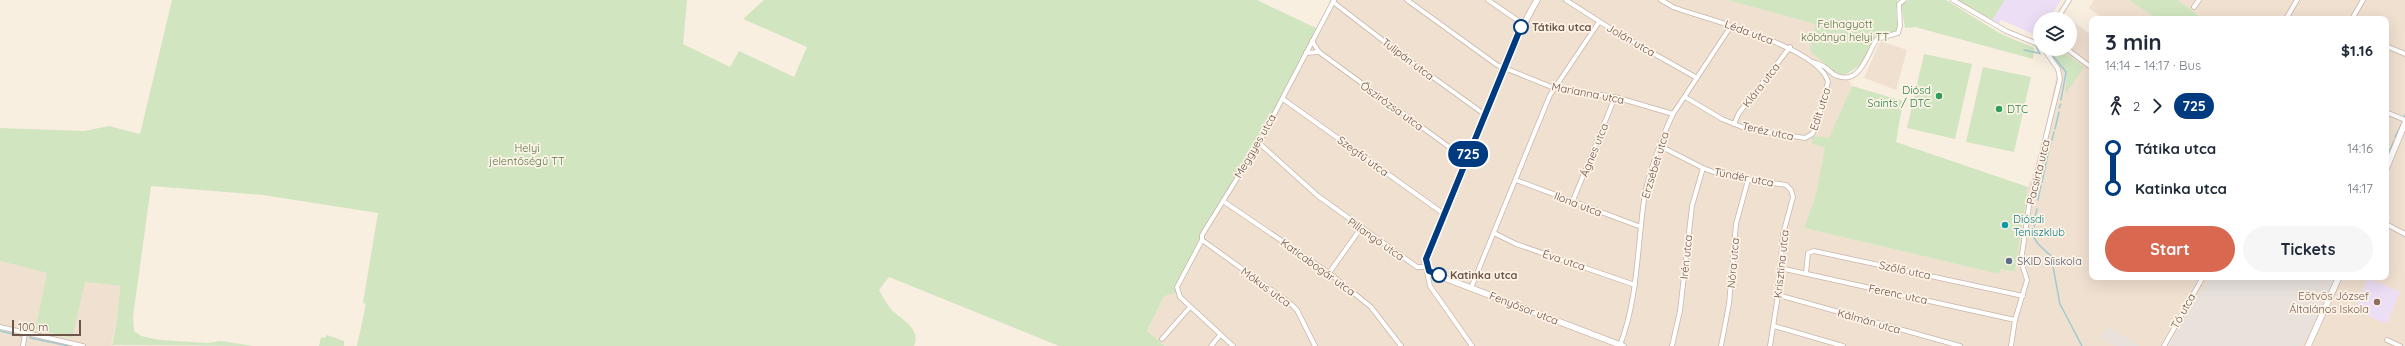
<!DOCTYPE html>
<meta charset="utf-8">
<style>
:root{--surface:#fff;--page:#f6f6f7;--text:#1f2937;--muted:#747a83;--accent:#d86950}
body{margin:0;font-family:Quicksand,sans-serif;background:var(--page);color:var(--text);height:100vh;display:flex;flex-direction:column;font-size:15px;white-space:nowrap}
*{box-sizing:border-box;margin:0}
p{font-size:13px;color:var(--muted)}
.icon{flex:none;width:22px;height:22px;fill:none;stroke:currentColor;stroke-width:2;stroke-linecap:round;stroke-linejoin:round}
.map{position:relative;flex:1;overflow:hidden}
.sheet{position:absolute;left:2089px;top:16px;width:300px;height:264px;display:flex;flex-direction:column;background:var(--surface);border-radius:8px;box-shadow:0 4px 16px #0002}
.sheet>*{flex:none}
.badge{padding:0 8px;border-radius:13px;font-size:14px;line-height:26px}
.buttons{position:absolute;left:2033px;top:12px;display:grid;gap:8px}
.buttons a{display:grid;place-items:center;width:44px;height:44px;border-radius:50%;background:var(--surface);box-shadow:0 4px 16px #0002;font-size:20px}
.scale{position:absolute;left:12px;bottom:10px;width:69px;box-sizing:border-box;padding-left:4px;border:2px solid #6d554a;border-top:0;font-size:11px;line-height:14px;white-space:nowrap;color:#6d554a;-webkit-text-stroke:3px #fdf3e6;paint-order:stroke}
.map>.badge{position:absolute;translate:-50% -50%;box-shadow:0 0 0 2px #fff}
.legs{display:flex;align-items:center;gap:6px;height:44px;padding:0 16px;font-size:13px}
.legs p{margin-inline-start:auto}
.head{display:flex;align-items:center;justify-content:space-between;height:68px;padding:0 16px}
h1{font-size:22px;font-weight:700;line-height:30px}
.cta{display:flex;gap:8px;margin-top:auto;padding:8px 16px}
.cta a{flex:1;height:46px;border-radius:24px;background:var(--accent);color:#fff;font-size:16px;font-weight:700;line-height:46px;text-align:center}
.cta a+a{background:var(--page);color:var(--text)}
ul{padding:0 16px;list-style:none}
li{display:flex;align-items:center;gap:14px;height:40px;font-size:15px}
li i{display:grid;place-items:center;width:6px;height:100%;margin:0 5px;background:currentColor}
li i::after{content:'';width:10px;height:10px;margin:-5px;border:3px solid;border-radius:50%;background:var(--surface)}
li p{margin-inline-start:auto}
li:first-child i{background:linear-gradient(#0000 50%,currentColor 0)}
li:last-child i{background:linear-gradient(currentColor 50%,#0000 0)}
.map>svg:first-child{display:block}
.residential{fill:#f0e0d0}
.industrial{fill:#e8e1dc}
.education{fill:#ecdef5}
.green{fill:#d1e5c1}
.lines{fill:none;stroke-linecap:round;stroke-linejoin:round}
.stream{stroke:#9fcbd1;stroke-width:1.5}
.street-casing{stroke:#c8b6a9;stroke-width:5.5}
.secondary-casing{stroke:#cdb8a9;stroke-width:7}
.street{stroke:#fff;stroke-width:4}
.secondary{stroke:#fff;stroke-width:5.5}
.line-1-casing{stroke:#fff;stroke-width:9}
.line-1{stroke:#003b80;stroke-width:6}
.stop-1-dot{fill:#fff;stroke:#003b80;stroke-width:2}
.leisure-dot{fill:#2e9e5b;stroke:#fdf3e6;stroke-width:1.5}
.culture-dot{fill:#0f9aa8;stroke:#fdf3e6;stroke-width:1.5}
.service-dot{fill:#5c6f8a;stroke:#fdf3e6;stroke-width:1.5}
.education-dot{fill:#8d6e63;stroke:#fdf3e6;stroke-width:1.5}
.labels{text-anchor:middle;stroke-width:3.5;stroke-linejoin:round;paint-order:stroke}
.park-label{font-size:11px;fill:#577847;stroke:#fdf3e6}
.stop-label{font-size:11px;font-weight:bold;fill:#6d554a;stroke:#fdf3e6;text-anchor:start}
.street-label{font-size:11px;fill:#6d554a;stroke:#fdf3e6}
.leisure-label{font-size:11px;fill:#27864d;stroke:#fdf3e6;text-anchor:end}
.culture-label{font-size:11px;fill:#0d838f;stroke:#fdf3e6;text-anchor:start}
.service-label{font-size:11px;fill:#4e5e75;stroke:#fdf3e6;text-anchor:start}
.education-label{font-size:11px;fill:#785e54;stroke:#fdf3e6;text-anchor:end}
</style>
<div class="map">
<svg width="2405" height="346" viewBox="0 0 2405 346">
<rect width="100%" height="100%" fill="#f9efe1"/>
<g class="residential">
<path d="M1334,0h393l88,24 -2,10 23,39 9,2 7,11 -23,53 -13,-3 9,11 -9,47 -12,34 195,46 2,-5 14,3 13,-85 11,-31 18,-82 -5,-12 -12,-13h30v-30h-12l4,-6 30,23v241h118l-42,69h-1002l-19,-14 17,-36 13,-9 25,-49z"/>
<path d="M2094,0h35l28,19h-53l-15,-11z"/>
<path d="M2178,0h227v346h-104l3,-8h5l26,-61h51v-258h-183z"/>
<path d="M1880,41l27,9 -11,40 -32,-12z"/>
<path d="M0,261l47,12 -12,56 36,9 13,-56 36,4 -3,34 -6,25 6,1h-117z"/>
</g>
<g class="industrial">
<path d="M2210,277h125l-26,62 -5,-1 -3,8h-133z"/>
<path d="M2108,326l31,20h-24l-15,-9z"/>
</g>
<g class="education">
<path d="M2005,0h56l-12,19h-9v13l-4,6 -2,-1 1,-2 -13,-6 -21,-9 -2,4 -7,-4z"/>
<path d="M2368,278l32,14 -13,32 -33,-14z"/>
</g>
<g class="green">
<path d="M172,0h515l-4,44 47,23 9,-16 55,26 13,-30 -64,-28 21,-19h493l61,29c-28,55 -57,107 -88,160 -16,27 -48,74 -52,103l-14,4 -17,35 18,15h-106l-170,-69 -10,13c4,7 7,13 12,19 10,11 31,19 23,37h-557l9,-42 -3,-1 15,-90 -115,-18 -112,-9 -18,131 1,14 7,5 19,4 48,3 13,-2 33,5 -142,-1 5,-25 3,-34 -35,-4 -13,56 -37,-9 12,-56 -47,-12v-133l84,3 25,-5 31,8z"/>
<path d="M1727,0h170l-1,11 2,18 -3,3 -20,6 -15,27 -15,10 -9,-2 -26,-22 5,-27z"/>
<path d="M1909,0h37l53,33 35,15 -1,11 -118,-32 -10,1 -4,-24z"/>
<path d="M1958,0h47l-13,20z"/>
<path d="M2129,0h49l25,19h-46z"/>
<path d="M2047,49h13l24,18 -17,25h-2c4,-25 -3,-25 -18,-43z"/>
<path d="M1924,54l48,10 -17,75 -48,-11z"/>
<path d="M1983,67l48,10 -17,75 -48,-10z"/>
<path d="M1852,86l51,15 -7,41 132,45 -13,85 -14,-3 -2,5 -195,-46 12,-34 9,-47 -13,-3v-7l4,-1 13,2z"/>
<path d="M327,335l17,6v5h-25l2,-9 4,1z"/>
</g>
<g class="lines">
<g class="stream">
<path d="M2036,46l4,8"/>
<path d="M2024,50l14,3"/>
<path d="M2046,52l3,-1 17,21 -5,28"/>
<path d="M2059,108l2,-4"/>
<path d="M2404,117l1,-2"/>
<path d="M2055,129l4,-17"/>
<path d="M2395,137l8,-16"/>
<path d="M2052,140l2,-8"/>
<path d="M2050,146l1,-4"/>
<path d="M2388,154l6,-13"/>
<path d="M2386,159l2,-3"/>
<path d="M2042,182l7,-33"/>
<path d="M2038,200l3,-15"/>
<path d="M2035,217l2,-8"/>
<path d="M2035,220l-2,16 5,8 13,12 9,48 22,42"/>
<path d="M0,331l21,5"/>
<path d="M30,338l39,8"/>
</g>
<defs>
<g id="street">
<path d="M1407,0l90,65 57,23 61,9 58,17"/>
<path d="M1488,0l35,24"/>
<path d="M1566,0l53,34 78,44"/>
<path d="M1661,0l12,7c32,12 147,40 155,75l-13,47 -3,5 -7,4 -58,-9 -25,-10 -37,-22"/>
<path d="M1953,0l53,31 34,14"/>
<path d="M1333,2l65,50 86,62"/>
<path d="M2194,7l5,-7"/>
<path d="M2057,19l12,-19"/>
<path d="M2286,19l11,-19"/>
<path d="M2352,19l11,-19"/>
<path d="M1312,41l7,11 141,103 7,2"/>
<path d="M2386,46l19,8"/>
<path d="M2067,49l25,19"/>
<path d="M1306,53l13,-1"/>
<path d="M1813,62c4,2 8,2 12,5 4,3 7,7 12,9 24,9 30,-23 40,-37l21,-6 2,-7 -1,-22 5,-4"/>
<path d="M1283,99l161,115"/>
<path d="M2386,112l19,8"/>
<path d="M1734,124l5,-11 51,-66"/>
<path d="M1259,143l59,53 99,71h9l4,19 42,60"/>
<path d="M1660,146l43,22 21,8 62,9 5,5 2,7 -10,37 -5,61 -8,51"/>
<path d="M1516,180l125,47"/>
<path d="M1223,201l106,72 42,34 30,39"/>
<path d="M1572,203l43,-106"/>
<path d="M2386,224l19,10"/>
<path d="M1494,233l22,11 119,41"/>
<path d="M1202,240l89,64 6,6 18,36"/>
<path d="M1780,268l235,52"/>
<path d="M1329,273l32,-45"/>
<path d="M1806,273l2,-20 6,-2 209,45"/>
<path d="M1471,288l79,-193 49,-73"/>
<path d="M1778,295l182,51"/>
<path d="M1774,326l69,20"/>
<path d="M0,327l83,19"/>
<path d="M1162,339l28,-32"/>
<path d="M2387,340l13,6"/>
<path d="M1620,345c18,-46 17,-96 24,-145 3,-22 19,-66 29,-86l58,-88"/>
<path d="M23,346l2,-13"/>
<path d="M1211,346l9,-11"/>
<path d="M1233,346l-53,-49 -3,-10 25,-47v-5l57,-92 75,-143"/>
<path d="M1672,346l8,-35 12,-105 11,-38"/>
<path d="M1721,346l8,-42 7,-80 12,-44"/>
<path d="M2011,346l4,-26 12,-40 -6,-19 8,-55 31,-127 -2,-10 -14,-20"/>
<path d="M2164,346l39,-69"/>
</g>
<g id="secondary">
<path d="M1537,0l-24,44 -88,219 4,8 5,3 189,72"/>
<path d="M2386,169l19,-46"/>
<path d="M2308,346l31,-69"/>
</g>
</defs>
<use href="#street" class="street-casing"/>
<use href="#secondary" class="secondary-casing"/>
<use href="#street" class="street"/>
<use href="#secondary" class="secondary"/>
</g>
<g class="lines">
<defs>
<path id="line-1" d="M1439,275l-10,-4 -3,-12 95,-232"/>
</defs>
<use href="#line-1" class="line-1-casing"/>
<use href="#line-1" class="line-1"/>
</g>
<g class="stop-1-dot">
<circle cx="1521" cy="27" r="7"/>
<circle cx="1439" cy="275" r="7"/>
</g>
<g class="leisure-dot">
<circle cx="1939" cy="96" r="4"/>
<circle cx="1999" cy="109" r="4"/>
</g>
<circle class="culture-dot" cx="2005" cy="225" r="4"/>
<circle class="service-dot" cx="2009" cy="261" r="4"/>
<circle class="education-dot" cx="2377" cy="302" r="4"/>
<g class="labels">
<g class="park-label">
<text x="1845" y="28">Felhagyott<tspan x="1845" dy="13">kőbánya helyi TT</tspan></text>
<text x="527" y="152">Helyi<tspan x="527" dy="13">jelentőségű TT</tspan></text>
</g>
<g class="stop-label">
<text x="1532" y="31">Tátika utca</text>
<text x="1450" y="279">Katinka utca</text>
</g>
<g class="street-label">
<text transform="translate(1749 32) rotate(20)" y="4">Léda utca</text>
<text transform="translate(1631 40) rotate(30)" y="4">Jolán utca</text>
<text transform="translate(1408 59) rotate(37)" y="4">Tulipán utca</text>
<text transform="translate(1761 85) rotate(-52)" y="4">Klára utca</text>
<text transform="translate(1588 93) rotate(11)" y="4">Marianna utca</text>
<text transform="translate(1392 106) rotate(36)" y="4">Őszirózsa utca</text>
<text transform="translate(1820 109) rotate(-72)" y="4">Edit utca</text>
<text transform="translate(1768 131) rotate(12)" y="4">Teréz utca</text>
<text transform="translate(1255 146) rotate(-60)" y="4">Meggyes utca</text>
<text transform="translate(1594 150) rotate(-68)" y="4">Ágnes utca</text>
<text transform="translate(1363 156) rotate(36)" y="4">Szegfű utca</text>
<text transform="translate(1655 165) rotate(-73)" y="4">Erzsébet utca</text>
<text transform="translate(2038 172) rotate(-76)" y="4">Pacsirta utca</text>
<text transform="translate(1744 177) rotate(11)" y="4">Tündér utca</text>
<text transform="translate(1578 204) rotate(21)" y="4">Ilona utca</text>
<text transform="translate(1376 239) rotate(35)" y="4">Pillangó utca</text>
<text transform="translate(1686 257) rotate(-84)" y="4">Irén utca</text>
<text transform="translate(1564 260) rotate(18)" y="4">Éva utca</text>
<text transform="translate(1733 263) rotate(-85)" y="4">Nóra utca</text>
<text transform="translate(1781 264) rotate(-84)" y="4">Krisztina utca</text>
<text transform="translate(1318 267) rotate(36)" y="4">Katicabogár utca</text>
<text transform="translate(1905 270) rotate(12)" y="4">Szőlő utca</text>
<text transform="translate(1266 287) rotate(36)" y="4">Mókus utca</text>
<text transform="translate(1898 294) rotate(12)" y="4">Ferenc utca</text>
<text transform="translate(1524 308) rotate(21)" y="4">Fenyősor utca</text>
<text transform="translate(2183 311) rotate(-61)" y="4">Tó utca</text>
<text transform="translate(1869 321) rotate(16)" y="4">Kálmán utca</text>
</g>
<g class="leisure-label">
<text x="1931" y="94">Diósd<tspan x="1931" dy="13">Saints / DTC</tspan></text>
<text x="2007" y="113" text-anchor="start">DTC</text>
</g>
<g class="culture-label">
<text x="2013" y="223">Diósdi<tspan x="2013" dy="13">Teniszklub</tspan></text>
</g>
<g class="service-label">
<text x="2017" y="265">SKID Síiskola</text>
</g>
<g class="education-label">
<text x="2369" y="300">Eötvös József<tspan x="2369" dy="13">Általános Iskola</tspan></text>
</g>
</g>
</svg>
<div class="buttons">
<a><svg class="icon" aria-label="layers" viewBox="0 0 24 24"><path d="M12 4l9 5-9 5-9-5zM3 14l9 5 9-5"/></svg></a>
</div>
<div class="scale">100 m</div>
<b class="badge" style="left:1468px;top:154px;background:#003b80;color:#fff">725</b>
<section class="sheet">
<div class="head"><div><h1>3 min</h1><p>14:14 – 14:17 · Bus</p></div><b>$1.16</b></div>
<div class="legs"><svg class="icon" aria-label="walk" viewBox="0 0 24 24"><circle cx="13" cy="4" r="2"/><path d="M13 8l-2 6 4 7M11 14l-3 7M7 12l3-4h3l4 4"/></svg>2<svg class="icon" aria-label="forward" viewBox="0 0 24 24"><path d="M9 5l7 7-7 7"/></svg><b class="badge" style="background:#003b80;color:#fff">725</b></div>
<ul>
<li><i style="color:#003b80"></i><b>Tátika utca</b><p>14:16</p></li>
<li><i style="color:#003b80"></i><b>Katinka utca</b><p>14:17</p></li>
</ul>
<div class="cta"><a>Start</a><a>Tickets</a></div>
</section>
</div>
